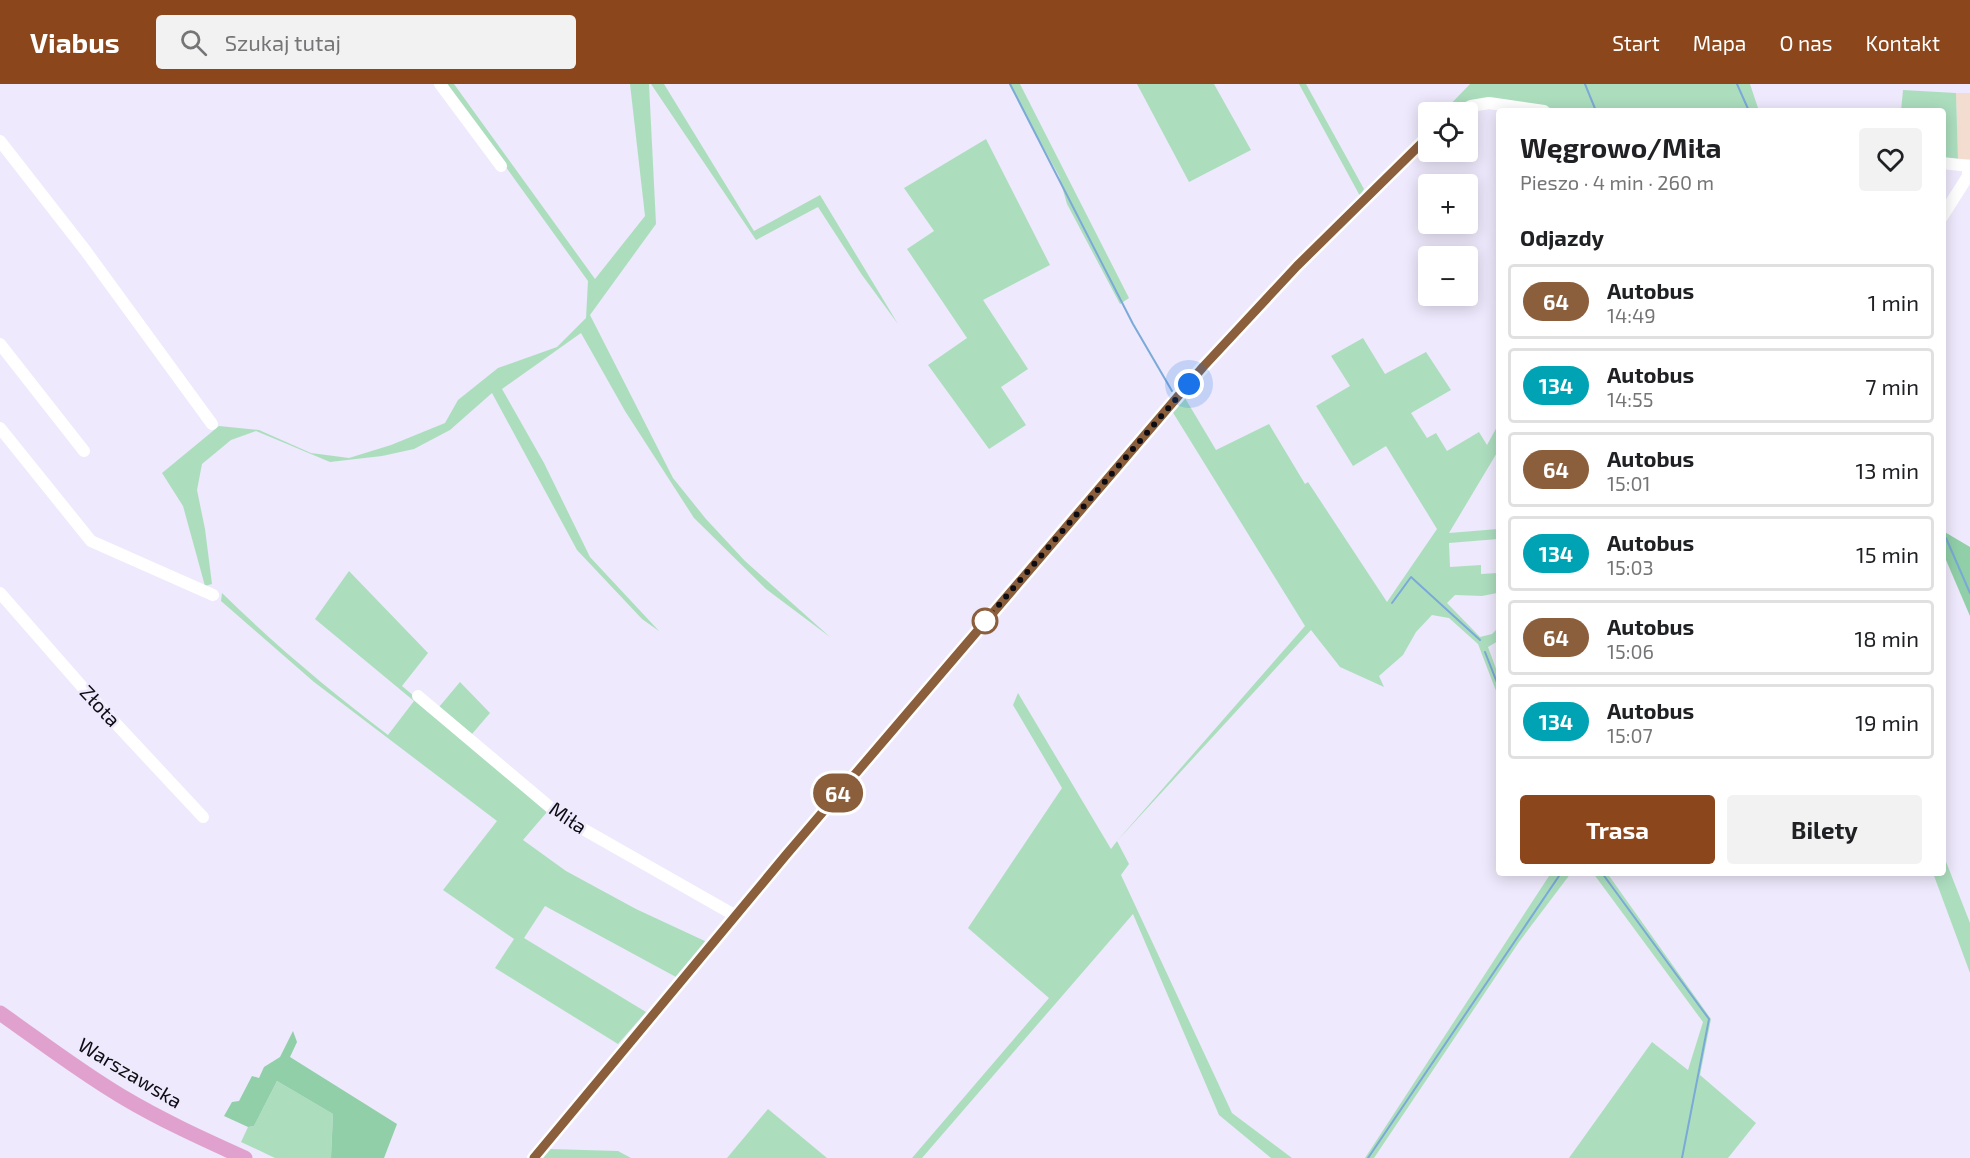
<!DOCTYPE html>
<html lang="pl">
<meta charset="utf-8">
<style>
:root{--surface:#fff;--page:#f2f2f2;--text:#202124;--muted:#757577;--line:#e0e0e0;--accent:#8b461c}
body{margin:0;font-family:"Exo 2",sans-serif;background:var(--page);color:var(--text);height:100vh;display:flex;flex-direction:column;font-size:22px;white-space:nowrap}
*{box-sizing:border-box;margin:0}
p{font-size:20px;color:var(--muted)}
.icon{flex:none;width:33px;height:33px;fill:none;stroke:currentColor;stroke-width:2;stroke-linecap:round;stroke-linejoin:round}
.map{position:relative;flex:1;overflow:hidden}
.side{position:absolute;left:1496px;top:24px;width:450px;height:768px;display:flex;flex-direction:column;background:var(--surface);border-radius:6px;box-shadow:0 3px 15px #0003}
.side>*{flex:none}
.badge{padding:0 12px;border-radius:20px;font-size:21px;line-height:39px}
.fabs{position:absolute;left:1418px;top:18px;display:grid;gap:12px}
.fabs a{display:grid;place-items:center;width:60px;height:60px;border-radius:6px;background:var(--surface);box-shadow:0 3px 15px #0003;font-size:30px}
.you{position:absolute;width:30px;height:30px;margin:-15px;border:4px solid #fff;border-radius:50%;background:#1a73e8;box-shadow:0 0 0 9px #1a73e833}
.map>.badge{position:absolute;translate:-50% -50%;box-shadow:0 0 0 3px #fff}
h2{padding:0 24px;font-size:22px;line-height:54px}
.round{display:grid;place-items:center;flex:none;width:63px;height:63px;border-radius:6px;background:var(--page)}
.headline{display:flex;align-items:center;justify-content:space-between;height:102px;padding:0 24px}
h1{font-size:28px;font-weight:700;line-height:45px}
.button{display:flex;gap:12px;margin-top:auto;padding:12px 24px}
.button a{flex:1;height:69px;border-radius:6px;background:var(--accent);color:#fff;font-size:24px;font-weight:700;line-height:69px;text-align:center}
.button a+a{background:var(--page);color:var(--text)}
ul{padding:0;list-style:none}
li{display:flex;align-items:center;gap:18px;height:75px;margin:0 12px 9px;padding:0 12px;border:3px solid var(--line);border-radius:6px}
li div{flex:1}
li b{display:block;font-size:22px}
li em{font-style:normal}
li .badge{min-width:66px;font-weight:700;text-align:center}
header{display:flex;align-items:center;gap:36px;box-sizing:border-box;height:84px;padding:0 30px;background:var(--accent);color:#fff}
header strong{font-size:28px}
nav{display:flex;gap:33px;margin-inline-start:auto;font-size:21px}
.search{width:420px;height:54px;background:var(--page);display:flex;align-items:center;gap:15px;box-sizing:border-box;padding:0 21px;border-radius:6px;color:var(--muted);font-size:22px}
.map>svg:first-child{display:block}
.education{fill:#f3ddd0}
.green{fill:#acdebe}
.forest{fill:#90cfa8}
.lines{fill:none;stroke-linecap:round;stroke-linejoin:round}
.stream{stroke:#7ba9d8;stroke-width:2}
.minor{stroke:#fff;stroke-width:12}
.major{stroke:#e1a1ce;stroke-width:15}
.line-casing{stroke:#fff;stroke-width:14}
.line{stroke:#8b5e3c;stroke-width:9}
.walk{stroke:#0d0c12;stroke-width:6;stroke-dasharray:0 10.8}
.stop-dot{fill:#fff;stroke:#8b5e3c;stroke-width:3}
.labels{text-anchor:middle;stroke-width:5;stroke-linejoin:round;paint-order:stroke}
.street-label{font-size:20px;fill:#0d0c12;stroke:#eee9fc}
</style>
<header>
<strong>Viabus</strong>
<div class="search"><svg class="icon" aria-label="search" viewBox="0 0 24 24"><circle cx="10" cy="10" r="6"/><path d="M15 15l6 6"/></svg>Szukaj tutaj</div>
<nav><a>Start</a><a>Mapa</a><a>O nas</a><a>Kontakt</a></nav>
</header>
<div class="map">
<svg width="1970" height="1074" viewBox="0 0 1970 1074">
<rect width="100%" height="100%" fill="#eee9fc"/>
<path class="education" d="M1956,9h14v66l-12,1z"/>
<g class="green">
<path d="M446,0h8l141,195 50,-63 -15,-132h19l7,140 -66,91 83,163 33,41 39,42 85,76 -64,-48 -72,-71 -69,-107 -44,-78 -79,56 42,74 46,94 69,74 -17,-12 -65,-69 -85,-157 -42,37 -36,19 -32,7 -52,6 -74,-31 -25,9 -29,24 -5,26 8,39 7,55 -7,2 -22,-80 -21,-33 57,-47 40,4 52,23 38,5 42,-13 54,-22 13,-23 40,-32 59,-21 29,-29 2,-37z"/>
<path d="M651,0h13l90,147 66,-36 78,129 -36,-49 -44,-68 -62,33z"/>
<path d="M1009,0h11l109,214 -9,6 -53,-100 -8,-28z"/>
<path d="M1137,0h77l37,66 -62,32z"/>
<path d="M1299,0h7l58,105 -4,7z"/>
<path d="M1470,0h280l9,27h-190l-59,-10 -29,-1 -37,11z"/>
<path d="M1903,6l53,3 2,67 -15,-2 -1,-47h-41z"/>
<path d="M986,55l64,126 -67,35 45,69 -27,18 25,38 -37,24 -61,-84 39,-27 -60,-89 27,-18 -30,-43z"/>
<path d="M1363,254l22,36 41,-22 25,38 -40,23 16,25 9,-5 11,18 32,-19 8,13 11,-20v26l-49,82 49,-4v10l-49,4 1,24 31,-2v9l17,-1v17l-1,3 -15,3 -27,-1 -8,8 33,34 12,-3 6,-6v13l-10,6 10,27v22l-20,-52 -29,-26 -17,-3 -16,17 -13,23 -24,21 5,11 -44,-20 -29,-37 -194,211 12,23 -8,11 111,238 60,45h-21l-52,-43 -86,-201 -211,244h-10l137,-160 -81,-70 94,-140 -49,-83 5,-12 93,156 6,-8 188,-215 -133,-215 13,-13 31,52 53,-26 36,60 3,-2 79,120 50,-73 -51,-83 -33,20 -37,-60 34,-20 -19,-30z"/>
<path d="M349,487l79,82 -26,33 32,27 26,-31 30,31 -24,28 81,71 -24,28 43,31 70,38 71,33 -31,35 -131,-71 -21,32 122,74 -28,32 -123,-76 19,-29 -71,-49 54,-69 -183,-139 -93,-81 1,-8c52,51 108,98 166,142l26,-34 -99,-82z"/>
<path d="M1943,770l27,69v50l-37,-100h9z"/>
<path d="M1551,789h20l-52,69 -145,216h-9z"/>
<path d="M1593,789h14l104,146 -11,56 56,48 -28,35h-159l83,-116 36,28 15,-48z"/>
<path d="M277,997l56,33 -2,44h-56l-34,-16 7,-15 6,-1z"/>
<path d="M768,1025l59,49h-100z"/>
<path d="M550,1065l68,2 13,7h-89z"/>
</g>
<g class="forest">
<path d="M1943,447l27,16v69l-27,-63z"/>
<path d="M293,947l4,11 -7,15 107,67 -13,34h-53l2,-44 -56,-33 -23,45 -6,1 -24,-11 8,-14 7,-1 13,-25 7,2 5,-11 16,-10z"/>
</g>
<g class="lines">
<g class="stream">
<path d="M1010,0l123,240 39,67"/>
<path d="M1585,0l11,27"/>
<path d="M1737,0l12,27"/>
<path d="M1946,454l24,55"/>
<path d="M1392,519l19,-26 69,63"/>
<path d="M1485,568l13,33"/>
<path d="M1602,789l107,146 -27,139"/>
<path d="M1368,1074l193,-285"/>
</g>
<g class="minor">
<path d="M440,0l61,82"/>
<path d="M1458,28l13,-6 18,-3 55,8"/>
<path d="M0,57l85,109 127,174"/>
<path d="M1942,79l28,3"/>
<path d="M1942,133l26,-41v-9"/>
<path d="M0,260l84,107"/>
<path d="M0,344l91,113 122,54"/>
<path d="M0,509l92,105 111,119"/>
<path d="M418,612l139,117 26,16 153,87"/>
<path d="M534,1074l252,-303 417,-488 94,-101 131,-129"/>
</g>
<path class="major" d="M0,929c40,28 79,58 121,83 40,24 82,43 124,62"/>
</g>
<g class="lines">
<defs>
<path id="line" d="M534,1074l252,-303 417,-488 94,-101 131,-129"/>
</defs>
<use href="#line" class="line-casing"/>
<use href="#line" class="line"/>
<path class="walk" d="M985,537l204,-237"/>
</g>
<circle class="stop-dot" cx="985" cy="537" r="12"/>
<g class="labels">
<g class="street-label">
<text transform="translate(100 622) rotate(47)" y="7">Złota</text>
<text transform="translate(568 734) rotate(34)" y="7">Miła</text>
<text transform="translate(130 989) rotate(31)" y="7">Warszawska</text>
</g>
</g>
</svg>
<div class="fabs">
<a><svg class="icon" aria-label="locate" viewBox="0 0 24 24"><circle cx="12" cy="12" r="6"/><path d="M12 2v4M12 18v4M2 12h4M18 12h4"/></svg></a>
<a>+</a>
<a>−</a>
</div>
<div class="you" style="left:1189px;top:300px"></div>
<b class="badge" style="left:838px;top:709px;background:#8b5e3c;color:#fff">64</b>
<section class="side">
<div class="headline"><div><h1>Węgrowo/Miła</h1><p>Pieszo · 4 min · 260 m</p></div><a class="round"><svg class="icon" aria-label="heart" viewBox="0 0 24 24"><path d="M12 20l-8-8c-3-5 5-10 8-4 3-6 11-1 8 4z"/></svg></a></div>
<h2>Odjazdy</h2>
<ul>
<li><span class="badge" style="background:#8b5e3c;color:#fff">64</span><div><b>Autobus</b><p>14:49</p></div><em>1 min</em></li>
<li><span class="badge" style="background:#00a3b4;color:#fff">134</span><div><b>Autobus</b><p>14:55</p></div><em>7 min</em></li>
<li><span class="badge" style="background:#8b5e3c;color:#fff">64</span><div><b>Autobus</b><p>15:01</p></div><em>13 min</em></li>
<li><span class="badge" style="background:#00a3b4;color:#fff">134</span><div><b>Autobus</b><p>15:03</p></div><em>15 min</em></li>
<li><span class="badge" style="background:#8b5e3c;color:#fff">64</span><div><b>Autobus</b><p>15:06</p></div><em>18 min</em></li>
<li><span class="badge" style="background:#00a3b4;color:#fff">134</span><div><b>Autobus</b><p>15:07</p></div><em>19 min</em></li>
</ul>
<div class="button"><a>Trasa</a><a>Bilety</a></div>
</section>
</div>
